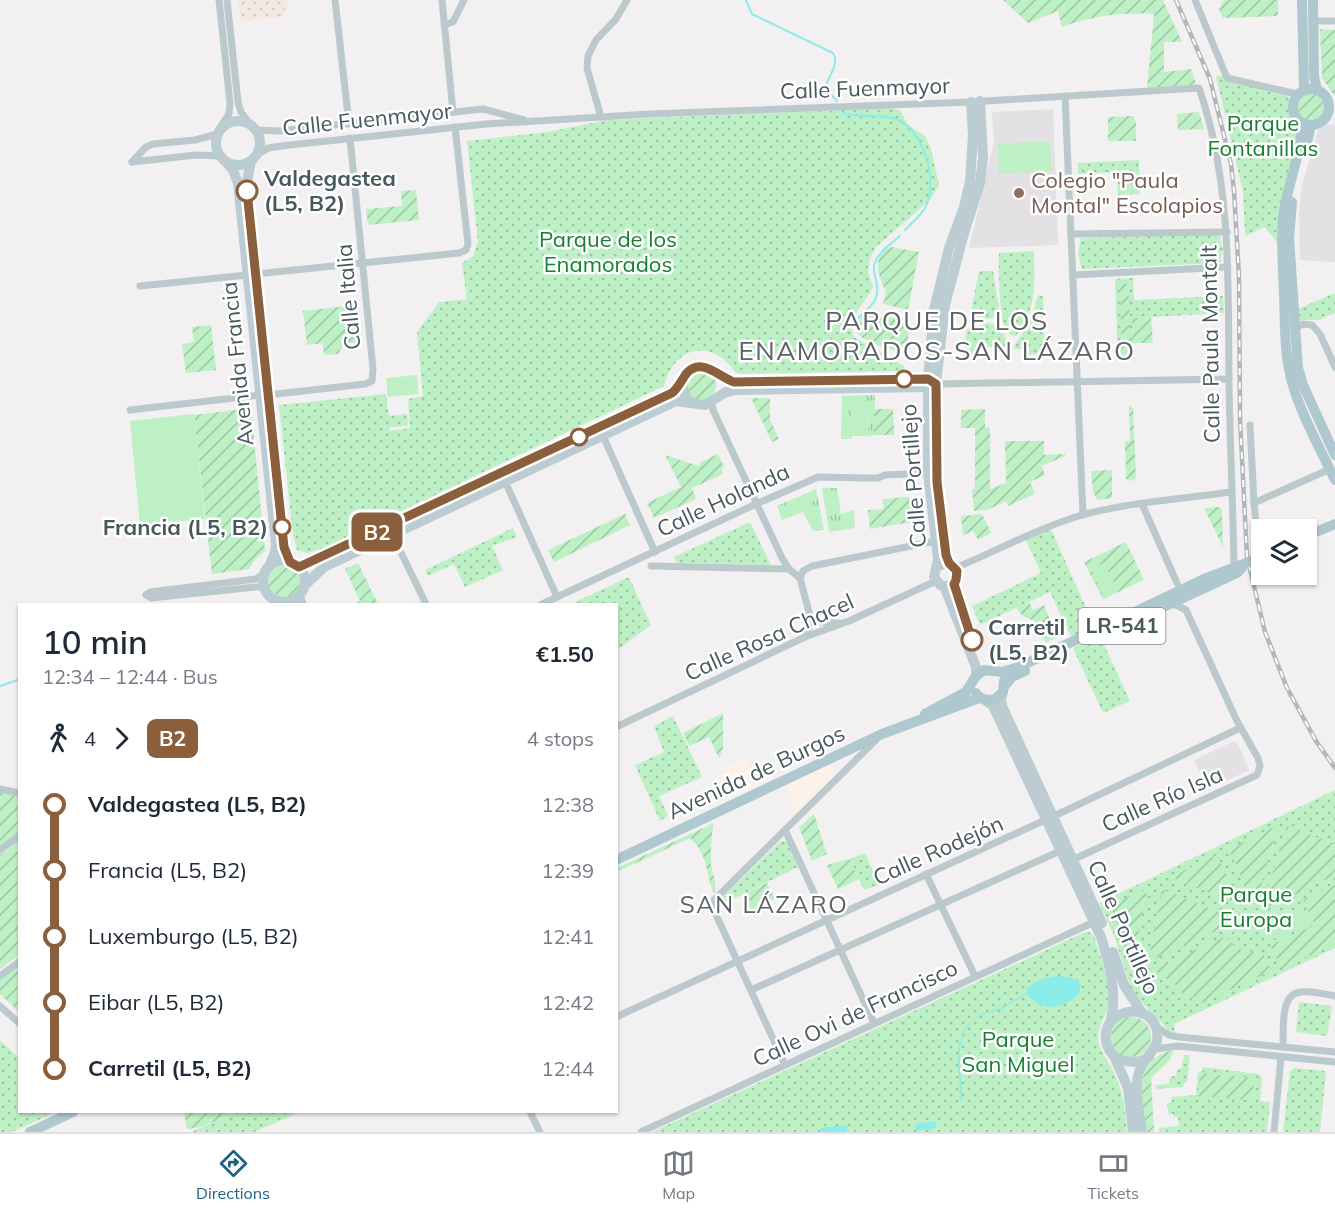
<!DOCTYPE html>
<meta charset="utf-8">
<style>
:root{--surface:#fff;--page:#f6f6f7;--text:#1f2937;--muted:#747a83;--line:#e0e1e3;--accent:#1b6085}
body{margin:0;font-family:Mulish,sans-serif;background:var(--page);color:var(--text);height:100vh;display:flex;flex-direction:column;font-size:22px;white-space:nowrap}
*{box-sizing:border-box;margin:0}
p{font-size:20px;color:var(--muted)}
.icon{flex:none;width:33px;height:33px;fill:none;stroke:currentColor;stroke-width:2;stroke-linecap:round;stroke-linejoin:round}
.map{position:relative;flex:1;overflow:hidden}
.sheet{position:absolute;left:18px;top:603px;width:600px;height:510px;display:flex;flex-direction:column;background:var(--surface);border-radius:0px;box-shadow:0 2px 4px #0004}
.sheet>*{flex:none}
.badge{padding:0 12px;border-radius:9px;font-size:21px;line-height:39px}
.controls{position:absolute;left:1251px;top:519px;display:grid;gap:12px}
.controls a{display:grid;place-items:center;width:66px;height:66px;border-radius:0px;background:var(--surface);box-shadow:0 2px 4px #0004;font-size:30px}
.map>.badge{position:absolute;translate:-50% -50%;box-shadow:0 0 0 3px #fff}
.legs{display:flex;align-items:center;gap:9px;height:66px;padding:0 24px;font-size:20px}
.legs p{margin-inline-start:auto}
.head{display:flex;align-items:center;justify-content:space-between;height:102px;padding:0 24px}
h1{font-size:33px;font-weight:600;line-height:45px}
ul{padding:0 24px;list-style:none}
li{display:flex;align-items:center;gap:21px;height:66px;font-size:22px}
li i{display:grid;place-items:center;width:9px;height:100%;margin:0 8px;background:currentColor}
li i::after{content:'';width:15px;height:15px;margin:-8px;border:4px solid;border-radius:50%;background:var(--surface)}
li p{margin-inline-start:auto}
li:first-child i{background:linear-gradient(#0000 50%,currentColor 0)}
li:last-child i{background:linear-gradient(currentColor 50%,#0000 0)}
.tab-bar{display:flex;justify-content:space-around;align-items:center;height:84px;border-top:2px solid var(--line);background:var(--surface);font-size:16px;color:var(--muted)}
.tab-bar a{display:grid;justify-items:center;gap:3px}
.tab-bar .current{color:var(--accent)}
.map>svg:first-child{display:block}
.commercial{fill:#fcf2ea}
.education{fill:#e3e1e3}
.grass{fill:url(#grass-tufts)}
.sand{fill:url(#sand-dots)}
.park{fill:url(#park-dots)}
.garden{fill:url(#garden-furrows)}
.pitch{fill:#bef0c5}
.water{fill:#8bedea}
.lines{fill:none;stroke-linecap:round;stroke-linejoin:round}
.stream{stroke:#8bedea;stroke-width:2}
.canal{stroke:#8bedea;stroke-width:7}
.minor{stroke:#bbc9cd;stroke-width:7}
.secondary{stroke:#bbccd2;stroke-width:10}
.primary{stroke:#afc7cf;stroke-width:10}
.rail-casing{stroke:#b2b7ba;stroke-width:4.5}
.rail{stroke:#fff;stroke-width:2;stroke-dasharray:7;stroke-linecap:butt}
.primary-bridge{stroke:#afc7cf;stroke-width:10}
.line-1-casing{stroke:#fff;stroke-width:14}
.line-1{stroke:#8b5e3c;stroke-width:9}
.stop-1-dot{fill:#fff;stroke:#8b5e3c;stroke-width:3}
.education-dot{fill:#8d6e63;stroke:#fff;stroke-width:2}
.labels{text-anchor:middle;stroke-width:5;stroke-linejoin:round;paint-order:stroke}
.shield{fill:#fff;stroke:#7f8b8e;stroke-width:1.5}
.shield-label{font-size:21px;font-weight:bold;fill:#48595e}
.street-label{font-size:22px;fill:#48595e;stroke:#fff}
.park-label{font-size:22px;fill:#168132;stroke:#fff}
.stop-label{font-size:22px;font-weight:bold;fill:#48595e;stroke:#fff;text-anchor:start}
.education-label{font-size:22px;fill:#785e54;stroke:#fff;text-anchor:start}
.neighbourhood-label{font-size:24px;letter-spacing:1.5px;fill:#5c6265;stroke:#fff}
.quarter-label{font-size:26px;letter-spacing:1.5px;fill:#5c6265;stroke:#fff}
</style>
<div class="map">
<svg width="1335" height="1132" viewBox="0 0 1335 1132">
<defs>
<pattern id="grass-tufts" width="24" height="20" patternUnits="userSpaceOnUse" patternTransform="scale(1.5)"><rect width="24" height="20" fill="#bef0c5"/><path d="M3 7l-1-3M5 7V3M7 7l1-3M15 17l-1-3M17 17v-4M19 17l1-3" fill="none" stroke="#9cc5a3"/></pattern>
<pattern id="sand-dots" width="8" height="8" patternUnits="userSpaceOnUse" patternTransform="scale(1.5)"><rect width="8" height="8" fill="#f3e9e1"/><path d="M2 2h.1M6 6h.1" fill="none" stroke="#d2cac3" stroke-width="1.8" stroke-linecap="round"/></pattern>
<pattern id="park-dots" width="8" height="8" patternUnits="userSpaceOnUse" patternTransform="scale(1.5)"><rect width="8" height="8" fill="#bef0c5"/><path d="M2 2h.1M6 6h.1" fill="none" stroke="#9cc5a3" stroke-width="1.8" stroke-linecap="round"/></pattern>
<pattern id="garden-furrows" width="10" height="10" patternUnits="userSpaceOnUse" patternTransform="scale(1.5)"><rect width="10" height="10" fill="#bef0c5"/><path d="M-1 1l2-2M0 10L10 0M9 11l2-2" fill="none" stroke="#9cc5a3"/></pattern>
</defs>
<rect width="100%" height="100%" fill="#f2f0f0"/>
<g class="commercial">
<path d="M745,759l4,8 18,7 3,5 -51,24 -1,-16 7,-16 5,-6z"/>
<path d="M827,765l7,5v11l-36,33 -13,-29z"/>
</g>
<g class="education">
<path d="M1053,109l5,136 -89,3 25,-107 -2,-29z"/>
<path d="M1326,124l9,1v137l-35,-2 -1,-47 3,-28 16,-55z"/>
<path d="M1234,741l4,3 11,26 -41,20 -14,-30z"/>
</g>
<g class="grass">
<path d="M875,395l-1,40 -6,1 -1,-33h-15v36h-11l1,-43z"/>
<path d="M822,488h15l4,26 13,-4 1,18 -26,4z"/>
<path d="M816,489l8,41 -11,1 -10,-19 -21,8 -5,-14z"/>
</g>
<path class="sand" d="M238,0h50l-5,17 -42,4z"/>
<g class="park">
<path d="M1216,76h8l65,19c-1,13 0,22 9,32l-17,121 -16,-21 -20,9 -2,-44z"/>
<path d="M891,108l10,3 6,13 18,12 6,13 8,36 -8,14 -55,48 -6,11 -2,14 5,15c-8,17 -27,31 -19,50l50,29v5l-161,3 -7,-1c-24,-35 -61,-28 -72,13l-340,162 -16,5 -11,-3 -4,-15 -14,-130 107,-11 4,31 -1,-9 18,-2 1,12 -18,1v4l20,-3 -2,-29 15,-3 -6,-64 22,-30 28,-3 -5,-36 11,-7 5,-14 -11,-101 80,-9 60,-12z"/>
<path d="M1139,160l1,34 -22,1 -1,-23 -39,2v-11z"/>
<path d="M1219,234l4,15 -3,14 -138,6 -4,-15 3,-16z"/>
<path d="M1034,251c0,35 4,56 -18,85 -5,-1 -8,-2 -11,-7 -5,-8 -7,-64 -6,-76z"/>
<path d="M979,271h14l6,38 -6,9 -24,4z"/>
<path d="M1133,278l1,22 89,-4 1,17 -92,5 2,41 -16,1 -3,-81z"/>
<path d="M1335,293v20l-16,7h-22l1,-11z"/>
<path d="M1038,295l5,1 2,58 -20,1 -1,-6h-11l20,-35z"/>
<path d="M986,323l13,2 11,22h-27v8l-20,1 4,-27z"/>
<path d="M750,522l21,43 -94,-2 -3,-6z"/>
<path d="M1050,527l46,103 -23,11 -23,-49 -70,33 -8,-19 69,-33 -16,-35z"/>
<path d="M513,528l4,9 -25,9 11,24 -38,17 -11,-23 -26,12 -3,-6z"/>
<path d="M629,577l22,48 -34,25 -1,-46h-45z"/>
<path d="M1100,636l30,65 -27,12 -30,-65z"/>
<path d="M673,716l29,61 -43,19 9,20 -8,5 -25,-56 29,-13 -10,-26z"/>
<path d="M1335,790v158l-161,76 1,8 -7,-2 -36,-38 -18,-57 -15,-32z"/>
<path d="M784,841l3,1 11,25 -79,39 1,-7 60,-57z"/>
<path d="M865,853l14,32 -15,5 -15,-31z"/>
<path d="M1089,932l5,4c6,20 16,42 15,63 -1,16 -14,29 -10,45 4,12 13,22 17,33 8,18 9,36 11,55h-475l431,-199z"/>
<path d="M1299,1002l33,4 -5,30 -31,-4z"/>
<path d="M0,1040l19,18 1,54h36l-44,20h-12z"/>
<path d="M1184,1055h6l-3,27 -3,1 -1,4 -27,2 -1,-4 14,-1v-5l4,-3h4l-1,-4 3,-4h3z"/>
<path d="M1202,1067l57,7 3,4 -2,23 10,1 -3,30h-108v-4l20,-2 -1,-9h-4l-2,-4 -3,2 -2,-11 4,-2 1,-5 24,-2 2,-23 5,-1z"/>
<path d="M1294,1068l32,3 -6,61h-37l7,-60z"/>
<path d="M238,1112h55l1,3 -40,17h-63z"/>
</g>
<g class="garden">
<path d="M1003,0h160l19,42h-18v30l27,-3 5,14 -2,2 -47,3 7,-74c-32,-2 -62,2 -92,13l-4,-16 -30,12z"/>
<path d="M1224,0h54v16l-55,2 -4,-9z"/>
<path d="M1320,29l15,1v67l-13,-19z"/>
<circle cx="1310" cy="107" r="14"/>
<path d="M1199,112l5,17 -26,1 -1,-16z"/>
<path d="M1134,116v5h2v20h-28v-24z"/>
<path d="M416,190l3,30 -51,5 -2,-16 36,-3 -1,-15z"/>
<path d="M891,247l28,5 -11,58 -25,-6 3,-12c-7,-14 -16,-37 5,-45z"/>
<path d="M1122,283l6,1 3,69 -9,1 -2,-69z"/>
<path d="M346,306l1,12 10,-1 3,25c-10,1 -19,0 -21,12l-15,1 -1,-12 -16,2 -4,-34z"/>
<path d="M866,314l43,6 -2,32c-17,-2 -38,-7 -50,-19l3,-15z"/>
<path d="M1151,317l2,26h-20l-1,-25z"/>
<path d="M211,325l5,45 -30,3 -4,-29 12,-2 -2,-15z"/>
<circle cx="701" cy="385" r="15"/>
<path d="M751,398h19v22l9,19 -7,3z"/>
<path d="M1129,405l4,3 3,70 -4,3 -6,-2 -1,-38h5z"/>
<path d="M251,408l14,143 -11,10 -5,8 -37,5 -18,-159z"/>
<path d="M874,409h19l1,26h-20z"/>
<path d="M985,409v18l5,1v61l16,-6 -1,-42h39v14l21,-1v2l-23,10 3,9 -15,7 5,12 -27,12 -2,-5 -19,9 -13,1 -2,-22h3v-61h-14v-18z"/>
<path d="M718,454l6,13 -3,2 2,5 -31,14 4,11 -42,19 -7,-15 34,-16 -16,-32 34,11 2,-4z"/>
<path d="M1112,470v28l-14,2 -5,-8 -2,-21z"/>
<path d="M909,497l3,25 -42,7 -2,-19 16,-1 -2,-10z"/>
<path d="M1220,507l2,3 1,37 -19,-39z"/>
<path d="M625,514l5,11 -76,37 -6,-12z"/>
<path d="M982,514l9,19 -13,7 -5,-9 -10,4 -2,-19z"/>
<path d="M1126,542l18,38 -41,19 -19,-37z"/>
<path d="M358,563l20,41h-24l6,-3 -15,-32z"/>
<circle cx="284" cy="581" r="16"/>
<path d="M1029,602l4,8 11,-5 13,32 -11,6 -11,-22 -11,-4 -8,-9z"/>
<path d="M723,713v35l-4,10 -10,-21 -20,9 -6,-13z"/>
<path d="M0,791l20,3 -1,38 -19,15z"/>
<path d="M814,814l13,40 -15,7 -13,-34z"/>
<path d="M714,823c-3,13 -3,26 -3,40 1,10 7,21 3,30 -10,-22 -4,-36 -24,-55l-73,34v-4z"/>
<path d="M1278,825l-22,79h-3l-24,-55z"/>
<path d="M1287,826l48,18v31l-69,34 -4,-2z"/>
<path d="M19,840v115l-19,14v-114z"/>
<path d="M1217,855l24,50 -71,-28z"/>
<path d="M849,859l10,20 -21,10 -11,-24z"/>
<path d="M767,883l8,16 -21,10v2l-5,2 -8,-18z"/>
<path d="M1335,885v58l-54,26 -10,-24 44,-20 -12,-25z"/>
<path d="M1147,889l-14,74 -2,2 -21,-61z"/>
<path d="M1162,889l77,31 -91,42z"/>
<path d="M1226,936c8,14 21,16 36,16l9,19 -72,33 -3,-5 -8,-5 -5,1 -6,-9 -20,-14 -2,-4z"/>
<path d="M19,965v47l-19,-18v-14z"/>
<circle cx="1131" cy="1037" r="20"/>
<path d="M1173,1050l-3,10 -19,18 3,54h-9c-3,-32 -14,-72 28,-82z"/>
<path d="M1200,1073l54,5 -1,19 -4,-1v4l-51,-4z"/>
<path d="M184,1112h54l-37,15 -14,2z"/>
</g>
<g class="pitch">
<path d="M1050,141l2,30 -53,3 -1,-30z"/>
<path d="M417,375l1,19 -30,3 -2,-19z"/>
<path d="M852,403h15l1,33h-16z"/>
<path d="M194,414l11,105 -65,6 -10,-104z"/>
<path d="M1104,563l13,26 -14,7 -12,-27z"/>
<path d="M1301,908l7,16 -33,15 -8,-14z"/>
</g>
<path class="water" d="M1055,976c10,0 21,0 26,9l-2,8c-15,17 -38,20 -52,1 -9,4 -15,10 -24,14 -7,4 -15,4 -22,8 -32,16 -18,57 -19,85l-2,-1 -2,-41 1,-15 7,-18 13,-11 23,-8 25,-15v-4l14,-9z"/>
<g class="lines">
<g class="stream">
<path d="M746,0l6,14 81,39c7,12 -5,23 -8,35l12,13"/>
<path d="M843,113c15,5 42,1 55,7 26,11 40,61 28,86 -4,9 -14,17 -21,24"/>
<path d="M856,320c15,-14 25,-19 20,-40 -1,-5 -3,-9 -2,-15 4,-13 16,-20 26,-29"/>
<path d="M0,686l20,-7"/>
</g>
<g class="canal">
<path d="M919,1127l14,-2"/>
<path d="M823,1131l21,-2"/>
</g>
<g class="minor">
<path d="M219,0l11,103 -1,11 -10,15"/>
<path d="M227,0l11,102 3,10 9,12"/>
<path d="M335,0l14,124"/>
<path d="M442,0l11,112"/>
<path d="M1195,0l32,78 70,16"/>
<path d="M1314,21h21"/>
<path d="M444,25l9,-3 11,-22"/>
<path d="M1065,96l18,419"/>
<path d="M601,117l-14,-49 1,-12 8,-16 20,-21 11,-19"/>
<path d="M256,130l23,1 204,-22 41,11"/>
<path d="M255,156l13,-8 13,-2 205,-22 163,-10 322,-12 228,-14c33,95 29,196 30,295 1,61 4,122 5,183"/>
<path d="M132,162l14,-15 7,-3 42,-4 22,-6"/>
<path d="M132,162l64,-7 24,1"/>
<path d="M1071,234l156,-2"/>
<path d="M256,274l203,-21 7,-3 2,-6 -13,-117"/>
<path d="M1073,275l155,-8"/>
<path d="M140,286l107,-11"/>
<path d="M1295,328l8,-4 9,1 8,9 15,33"/>
<path d="M936,384l293,-5"/>
<path d="M268,395l97,-11 7,-3 1,-12 -23,-231"/>
<path d="M712,402l1,8 69,148 7,11 11,9 10,38 -1,12 -4,9"/>
<path d="M130,410l130,-15"/>
<path d="M1250,425l4,78 4,41"/>
<path d="M603,436l52,116"/>
<path d="M505,481l52,116"/>
<path d="M1254,503l76,-34"/>
<path d="M1142,504l35,79"/>
<path d="M392,534l34,70"/>
<path d="M651,566l138,3"/>
<path d="M955,568c42,-17 83,-40 127,-53 48,-13 100,-16 149,-23"/>
<path d="M800,578l3,-7 9,-5 124,-25"/>
<path d="M146,595l5,3 105,-11h5l8,9"/>
<path d="M146,595l4,-3 106,-13 9,-6"/>
<path d="M300,595l3,9"/>
<path d="M285,602l2,2"/>
<path d="M542,604l214,-100 62,-27 46,1h14l7,-3 43,-2"/>
<path d="M810,616l9,6 20,1"/>
<path d="M616,727l189,-90 44,-16 87,-40"/>
<path d="M0,789l20,4"/>
<path d="M1052,817l188,-89"/>
<path d="M785,830l89,193"/>
<path d="M0,850l20,-15"/>
<path d="M1072,860l185,-85 3,-9 -2,-8 -21,-37 -51,-111 -14,-7"/>
<path d="M926,874l49,102"/>
<path d="M0,976l20,-15"/>
<path d="M751,990l309,-139"/>
<path d="M0,1006l20,18"/>
<path d="M616,1017l429,-197"/>
<path d="M1155,1026l14,9 10,2 156,15"/>
<path d="M1283,1047c1,-16 -4,-54 18,-55 11,-1 23,2 34,4"/>
<path d="M1155,1049l23,-3 157,16"/>
<path d="M785,1065l-73,-159 2,-6 162,-160"/>
<path d="M530,1112l10,20"/>
<path d="M641,1132l453,-210"/>
<path d="M1274,1132l7,-75"/>
</g>
<g class="secondary">
<circle cx="238" cy="143" r="22"/>
<path d="M224,160l9,10 5,13 38,361 -1,8 -6,15"/>
<path d="M251,161l-4,21 36,354 1,11 6,15"/>
<path d="M693,403l-7,-5 -4,-14 6,-13c18,-11 30,6 46,11l194,-3 6,4"/>
<circle cx="284" cy="581" r="21"/>
<path d="M949,563l-6,-22 -6,-60 -1,-97 9,-79 19,-72 16,-50 3,-25 -3,-57"/>
<path d="M938,566l11,-3 6,5 2,7c-2,9 -8,13 -17,10l-6,-8 4,-18 -10,-86v-94l6,-69 15,-62 15,-41 6,-25 3,-47 -2,-33"/>
<path d="M299,567l373,-174 8,-6 4,-9"/>
<path d="M305,585l19,-18 352,-166 29,4 21,-13 9,-2 193,-3 8,-3"/>
<path d="M944,586l32,81v9"/>
<path d="M1003,692l-2,7 1,7 100,217"/>
<path d="M984,699l9,7 108,231c9,29 17,56 9,86"/>
<path d="M1113,952l11,33 18,28"/>
<path d="M1114,1056l14,32 5,44"/>
<path d="M1142,1132c-2,-18 -9,-42 -3,-60 5,-17 24,-24 17,-45 -10,-27 -54,-16 -50,13 3,21 26,27 43,17"/>
</g>
<g class="primary">
<path d="M1302,0l2,89"/>
<path d="M1313,0l1,76 3,14"/>
<circle cx="1311" cy="107" r="18"/>
<path d="M1302,124c-1,32 -15,61 -19,93 -2,26 0,51 1,77 1,32 0,64 10,95 10,32 27,61 41,91"/>
<path d="M1306,147l5,-22"/>
<path d="M1292,202l-3,36 9,130 5,17 32,70"/>
<path d="M1306,536l29,-12"/>
<path d="M1129,623l108,-50 5,-5"/>
<path d="M1004,687l8,-10 13,-6"/>
<path d="M976,693c4,7 11,8 19,6l8,-7 1,-11"/>
<path d="M925,714l41,-22 10,-16 8,-6 18,2 17,-5 185,-88 37,-14"/>
<path d="M616,860l266,-126 97,-36"/>
<path d="M30,1132l43,-20"/>
</g>
<defs>
<path id="rail" d="M1176,0l34,79 21,85 3,27 5,86 1,142 7,138 18,75 22,56 29,53 19,27"/>
</defs>
<use href="#rail" class="rail-casing"/>
<use href="#rail" class="rail"/>
<path class="primary-bridge" d="M1241,565l21,-9"/>
</g>
<g class="lines">
<defs>
<path id="line-1" d="M247,191l37,356 6,15 9,5 373,-174c7,-6 9,-12 14,-19 15,-18 33,3 48,8l194,-3 8,5 1,98 9,73 3,8 8,8 -1,9 -2,4 18,56"/>
</defs>
<use href="#line-1" class="line-1-casing"/>
<use href="#line-1" class="line-1"/>
</g>
<g class="stop-1-dot">
<circle cx="247" cy="191" r="10"/>
<circle cx="904" cy="379" r="8"/>
<circle cx="579" cy="437" r="8"/>
<circle cx="282" cy="527" r="8"/>
<circle cx="972" cy="640" r="10"/>
</g>
<circle class="education-dot" cx="1019" cy="193" r="6"/>
<g class="labels">
<rect class="shield" x="1078.5" y="608" width="87" height="36" rx="4.5"/>
<g class="shield-label">
<text x="1122" y="633">LR-541</text>
</g>
<g class="street-label">
<text transform="translate(865 88) rotate(-2)" y="8">Calle Fuenmayor</text>
<text transform="translate(367 119) rotate(-6)" y="8">Calle Fuenmayor</text>
<text transform="translate(348 297) rotate(-95)" y="8">Calle Italia</text>
<text transform="translate(1210 344) rotate(-91)" y="8">Calle Paula Montalt</text>
<text transform="translate(237 364) rotate(-96)" y="8">Avenida Francia</text>
<text transform="translate(913 476) rotate(-94)" y="8">Calle Portillejo</text>
<text transform="translate(723 500) rotate(-25)" y="8">Calle Holanda</text>
<text transform="translate(769 637) rotate(-24)" y="8">Calle Rosa Chacel</text>
<text transform="translate(756 772) rotate(-25)" y="8">Avenida de Burgos</text>
<text transform="translate(1162 799) rotate(-24)" y="8">Calle Río Isla</text>
<text transform="translate(938 850) rotate(-24)" y="8">Calle Rodejón</text>
<text transform="translate(1124 927) rotate(66)" y="8">Calle Portillejo</text>
<text transform="translate(855 1013) rotate(-25)" y="8">Calle Ovi de Francisco</text>
</g>
<g class="park-label">
<text x="1263" y="131">Parque<tspan x="1263" dy="25">Fontanillas</tspan></text>
<text x="608" y="247">Parque de los<tspan x="608" dy="25">Enamorados</tspan></text>
<text x="1256" y="902">Parque<tspan x="1256" dy="25">Europa</tspan></text>
<text x="1018" y="1047">Parque<tspan x="1018" dy="25">San Miguel</tspan></text>
</g>
<g class="stop-label">
<text x="264" y="186">Valdegastea<tspan x="264" dy="25">(L5, B2)</tspan></text>
<text x="268" y="535" text-anchor="end">Francia (L5, B2)</text>
<text x="988" y="635">Carretil<tspan x="988" dy="25">(L5, B2)</tspan></text>
</g>
<g class="education-label">
<text x="1031" y="188">Colegio "Paula<tspan x="1031" dy="25">Montal" Escolapios</tspan></text>
</g>
<g class="neighbourhood-label">
<text x="764" y="913">SAN LÁZARO</text>
</g>
<g class="quarter-label">
<text x="937" y="330">PARQUE DE LOS<tspan x="937" dy="30">ENAMORADOS-SAN LÁZARO</tspan></text>
</g>
</g>
</svg>
<div class="controls">
<a><svg class="icon" aria-label="layers" viewBox="0 0 24 24"><path d="M12 4l9 5-9 5-9-5zM3 14l9 5 9-5"/></svg></a>
</div>
<b class="badge" style="left:377px;top:532px;background:#8b5e3c;color:#fff">B2</b>
<section class="sheet">
<div class="head"><div><h1>10 min</h1><p>12:34 – 12:44 · Bus</p></div><b>€1.50</b></div>
<div class="legs"><svg class="icon" aria-label="walk" viewBox="0 0 24 24"><circle cx="13" cy="4" r="2"/><path d="M13 8l-2 6 4 7M11 14l-3 7M7 12l3-4h3l4 4"/></svg>4<svg class="icon" aria-label="forward" viewBox="0 0 24 24"><path d="M9 5l7 7-7 7"/></svg><b class="badge" style="background:#8b5e3c;color:#fff">B2</b><p>4 stops</p></div>
<ul>
<li><i style="color:#8b5e3c"></i><b>Valdegastea (L5, B2)</b><p>12:38</p></li>
<li><i style="color:#8b5e3c"></i><span>Francia (L5, B2)</span><p>12:39</p></li>
<li><i style="color:#8b5e3c"></i><span>Luxemburgo (L5, B2)</span><p>12:41</p></li>
<li><i style="color:#8b5e3c"></i><span>Eibar (L5, B2)</span><p>12:42</p></li>
<li><i style="color:#8b5e3c"></i><b>Carretil (L5, B2)</b><p>12:44</p></li>
</ul>
</section>
</div>
<nav class="tab-bar">
<a class="current"><svg class="icon" aria-label="directions" viewBox="0 0 24 24"><path d="M12 3l9 9-9 9-9-9zM9 14v-3h6M13 9l2 2-2 2"/></svg>Directions</a>
<a><svg class="icon" aria-label="map" viewBox="0 0 24 24"><path d="M3 6l6-2 6 2 6-2v14l-6 2-6-2-6 2zM9 4v14M15 6v14"/></svg>Map</a>
<a><svg class="icon" aria-label="tickets" viewBox="0 0 24 24"><path d="M3 7h18v10H3zM15 7v10"/></svg>Tickets</a>
</nav>
